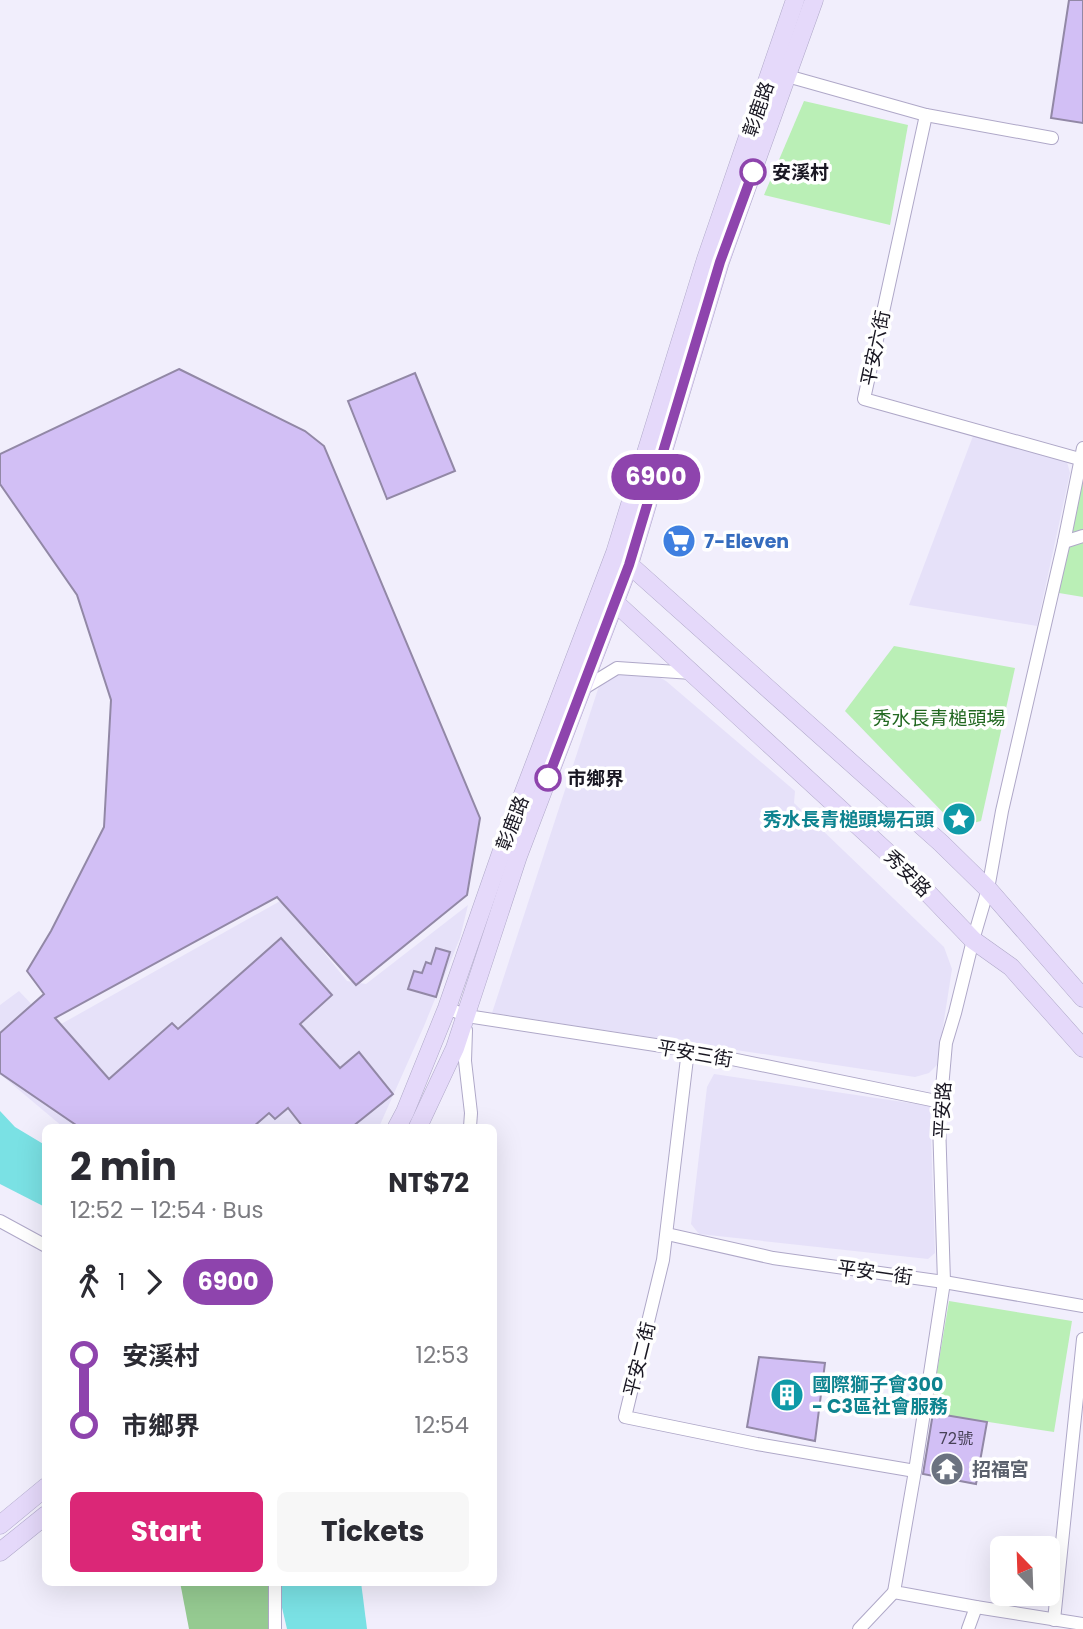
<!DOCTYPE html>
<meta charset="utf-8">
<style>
:root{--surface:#fff;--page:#f7f7f7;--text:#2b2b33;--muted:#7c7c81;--accent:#db2777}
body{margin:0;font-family:Poppins,"Noto Sans TC",sans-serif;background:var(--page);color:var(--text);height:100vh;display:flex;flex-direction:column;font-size:26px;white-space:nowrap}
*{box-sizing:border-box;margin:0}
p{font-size:23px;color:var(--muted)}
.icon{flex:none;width:38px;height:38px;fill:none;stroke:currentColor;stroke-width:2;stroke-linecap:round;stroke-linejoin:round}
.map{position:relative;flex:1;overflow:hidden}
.side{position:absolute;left:42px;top:1124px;width:455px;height:462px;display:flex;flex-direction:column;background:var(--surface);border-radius:10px;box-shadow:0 7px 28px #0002}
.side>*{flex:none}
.badge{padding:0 14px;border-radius:23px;font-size:24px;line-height:46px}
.needle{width:46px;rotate:337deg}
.tools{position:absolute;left:990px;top:1536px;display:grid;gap:14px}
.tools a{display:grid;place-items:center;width:70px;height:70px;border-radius:10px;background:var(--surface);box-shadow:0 7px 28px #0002;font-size:35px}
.map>.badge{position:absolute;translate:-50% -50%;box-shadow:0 0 0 4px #fff}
.legs{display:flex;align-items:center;gap:10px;height:77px;padding:0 28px;font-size:23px}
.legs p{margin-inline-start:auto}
.head{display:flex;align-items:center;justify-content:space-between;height:119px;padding:0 28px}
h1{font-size:38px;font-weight:700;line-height:52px}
.primary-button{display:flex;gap:14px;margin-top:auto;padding:14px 28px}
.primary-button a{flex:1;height:80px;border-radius:10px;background:var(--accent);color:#fff;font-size:28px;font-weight:700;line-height:80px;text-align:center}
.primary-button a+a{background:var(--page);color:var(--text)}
ul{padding:0 28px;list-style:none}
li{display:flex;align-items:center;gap:24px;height:70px;font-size:26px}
li i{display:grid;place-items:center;width:10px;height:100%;margin:0 9px;background:currentColor}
li i::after{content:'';width:18px;height:18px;margin:-9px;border:5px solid;border-radius:50%;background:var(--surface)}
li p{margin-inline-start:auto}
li:first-child i{background:linear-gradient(#0000 50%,currentColor 0)}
li:last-child i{background:linear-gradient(currentColor 50%,#0000 0)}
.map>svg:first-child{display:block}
.built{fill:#e6e1f9}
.green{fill:#baefb6}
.forest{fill:#95ca91}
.water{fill:#7ae1e4}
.building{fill:#d2bff5;stroke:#9288a6;stroke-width:2}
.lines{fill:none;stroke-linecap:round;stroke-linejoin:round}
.street-casing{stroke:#afa8c8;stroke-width:14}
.secondary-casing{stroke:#afa8c8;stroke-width:19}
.street{stroke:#fff;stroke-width:12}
.secondary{stroke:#e5d9fa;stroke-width:18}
.line-1-casing{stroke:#fff;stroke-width:16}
.line-1{stroke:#8e44ad;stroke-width:10}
.stop-1-dot{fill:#fff;stroke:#8e44ad;stroke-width:3.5}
.labels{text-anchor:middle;stroke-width:7;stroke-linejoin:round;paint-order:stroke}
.number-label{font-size:16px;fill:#474157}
.street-label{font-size:19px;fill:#191722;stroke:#fff}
.stop-label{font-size:19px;font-weight:bold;fill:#191722;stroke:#fff;text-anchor:start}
.shop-label{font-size:19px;font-weight:bold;fill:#366cbe;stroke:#fff;text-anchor:start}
.park-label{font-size:19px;fill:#226821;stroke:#fff}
.culture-label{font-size:19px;font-weight:bold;fill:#0d838f;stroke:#fff;text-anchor:end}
.worship-label{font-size:19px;font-weight:bold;fill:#5b616d;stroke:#fff;text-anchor:start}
</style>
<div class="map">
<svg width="1083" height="1629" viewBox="0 0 1083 1629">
<rect width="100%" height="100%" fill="#f1eefc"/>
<g class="built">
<path d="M973,436l85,16 8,6 4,15 -33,153 -128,-21z"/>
<path d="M627,671l25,2 14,8 129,110 -1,12 150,144 8,22 -15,96 -8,8 -14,4 -423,-64 108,-330 10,-6z"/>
<path d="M282,900l65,81 19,3 102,-79 -8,33 -36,88 -45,101h-316l-63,-53v-69l19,-14 35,37z"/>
<path d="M714,1074l216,32 5,147 -7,6 -229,-25 -8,-10 16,-137z"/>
</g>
<g class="green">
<path d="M804,101l104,24 -18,100 -126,-30z"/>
<path d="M1083,466v131l-30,-5z"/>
<path d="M894,646l121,22 -34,153 -24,6 -112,-116z"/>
<path d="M949,1301l123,20 -18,111 -124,-19z"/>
</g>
<path class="forest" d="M180,1582h97l3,47h-91z"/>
<g class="water">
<path d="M0,1111l15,16 30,18v62l-45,-23z"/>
<path d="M276,1582h85l6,47h-80z"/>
</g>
<g class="building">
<path d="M1069,0h14v123l-32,-5z"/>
<path d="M179,369l126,62 19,15 156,372 -13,77 -111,90 -79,-88 -222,121 54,61 63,-56 6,6 103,-91 51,57 -32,29 40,44 19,-16 34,42 -41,33h-49l-15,-19 -13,11 -6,-6 -16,14h-174l-79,-54v-40l44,-39 -17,-23 24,-40 53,-104 7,-127 -34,-105 -77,-111v-30z"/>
<path d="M415,373l40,98 -68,28 -39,-98z"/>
<path d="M436,948l14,4 -14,45 -28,-8 6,-18 8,2 4,-11 5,2z"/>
<path d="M759,1357l66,6 -10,78 -68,-14z"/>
<path d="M933,1413l54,9 -11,62 -53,-10z"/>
</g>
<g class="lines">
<defs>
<g id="street">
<path d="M780,74l146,41 126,23"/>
<path d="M926,115l-62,284 219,61"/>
<path d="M1083,448l-19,94 -62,269 -14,78 -15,51 -18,73 -9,30 -7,79 5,160 -29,189 -21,121 82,15 107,17"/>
<path d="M1064,542l19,-6"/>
<path d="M581,690l36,-22 75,5"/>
<path d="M447,1008l20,8 221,34 253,52"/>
<path d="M466,1030l-1,31 6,52 -1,14"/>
<path d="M688,1050l-25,210 -38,157 132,27 158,27"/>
<path d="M0,1221l46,25"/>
<path d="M667,1234l106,24 171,24 139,24"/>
<path d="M275,1582v47"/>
<path d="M1054,1620l29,-281"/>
<path d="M859,1629l35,-37"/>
<path d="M968,1629l8,-22"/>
</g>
<g id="secondary">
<path d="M623,559l318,284 47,46 95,109"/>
<path d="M607,595l294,270 72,75 38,27 72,81"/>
<path d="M397,1127l8,-15 42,-104 59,-169 109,-286 91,-294 89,-259"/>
<path d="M418,1127l37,-79 63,-192 111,-291 91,-303 94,-262"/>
<path d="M0,1525l46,-38"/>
<path d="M0,1552l46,-37"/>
</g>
</defs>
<use href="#street" class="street-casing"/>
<use href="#secondary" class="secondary-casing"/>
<use href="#street" class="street"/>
<use href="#secondary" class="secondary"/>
</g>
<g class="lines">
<defs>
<path id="line-1" d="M548,778l81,-213 91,-303 33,-90"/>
</defs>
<use href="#line-1" class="line-1-casing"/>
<use href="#line-1" class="line-1"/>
</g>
<defs>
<symbol id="supermarket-disc" viewBox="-11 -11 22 22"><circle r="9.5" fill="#3f7fe0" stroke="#fff"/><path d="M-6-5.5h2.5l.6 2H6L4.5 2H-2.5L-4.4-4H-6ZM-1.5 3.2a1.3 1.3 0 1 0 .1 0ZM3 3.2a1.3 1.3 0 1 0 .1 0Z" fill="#fff"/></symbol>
<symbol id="sight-disc" viewBox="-11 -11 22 22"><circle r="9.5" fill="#0f9aa8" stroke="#fff"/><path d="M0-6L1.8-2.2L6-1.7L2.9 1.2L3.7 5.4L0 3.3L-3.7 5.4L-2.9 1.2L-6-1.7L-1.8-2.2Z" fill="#fff"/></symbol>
<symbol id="building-disc" viewBox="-11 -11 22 22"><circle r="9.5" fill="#0f9aa8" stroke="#fff"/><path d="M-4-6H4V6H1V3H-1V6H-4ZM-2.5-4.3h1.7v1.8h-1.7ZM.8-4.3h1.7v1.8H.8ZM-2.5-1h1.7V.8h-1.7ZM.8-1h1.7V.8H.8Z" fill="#fff"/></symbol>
<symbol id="temple-disc" viewBox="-11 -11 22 22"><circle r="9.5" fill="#6b7280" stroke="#fff"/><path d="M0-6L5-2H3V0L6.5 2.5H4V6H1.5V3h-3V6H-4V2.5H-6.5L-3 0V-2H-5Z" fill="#fff"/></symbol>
</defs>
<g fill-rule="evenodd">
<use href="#supermarket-disc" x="660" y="522" width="38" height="38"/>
<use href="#sight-disc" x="940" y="800" width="38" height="38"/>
<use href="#building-disc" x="768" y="1376" width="38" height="38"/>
<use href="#temple-disc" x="928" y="1450" width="38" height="38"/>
</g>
<g class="stop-1-dot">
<circle cx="753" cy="172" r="12"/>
<circle cx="548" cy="778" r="12"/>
</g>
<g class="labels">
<g class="number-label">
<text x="956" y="1444">72號</text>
</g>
<g class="street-label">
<text transform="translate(758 109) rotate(-71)" y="7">彰鹿路</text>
<text transform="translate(875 348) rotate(-78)" y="7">平安六街</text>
<text transform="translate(512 823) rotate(-69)" y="7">彰鹿路</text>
<text transform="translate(908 873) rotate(45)" y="7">秀安路</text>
<text transform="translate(695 1053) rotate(10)" y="7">平安三街</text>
<text transform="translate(942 1110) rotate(-87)" y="7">平安路</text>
<text transform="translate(875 1272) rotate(8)" y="7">平安一街</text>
<text transform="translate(639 1359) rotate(-76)" y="7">平安二街</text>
</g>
<g class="stop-label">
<text x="772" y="179">安溪村</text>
<text x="567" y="785">市鄉界</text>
</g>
<g class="shop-label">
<text x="704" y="548">7-Eleven</text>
</g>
<g class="park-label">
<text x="939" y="725">秀水長青槌頭場</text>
</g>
<g class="culture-label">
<text x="934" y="826">秀水長青槌頭場石頭</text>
<text x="812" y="1391" text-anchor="start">國際獅子會300<tspan x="812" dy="22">- C3區社會服務</tspan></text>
</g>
<g class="worship-label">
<text x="972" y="1476">招福宮</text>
</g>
</g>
</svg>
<div class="tools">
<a><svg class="needle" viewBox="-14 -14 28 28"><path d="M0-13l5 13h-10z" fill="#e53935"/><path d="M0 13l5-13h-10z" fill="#7c7c81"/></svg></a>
</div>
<b class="badge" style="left:656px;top:477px;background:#8e44ad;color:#fff">6900</b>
<section class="side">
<div class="head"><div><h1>2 min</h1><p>12:52 – 12:54 · Bus</p></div><b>NT$72</b></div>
<div class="legs"><svg class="icon" aria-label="walk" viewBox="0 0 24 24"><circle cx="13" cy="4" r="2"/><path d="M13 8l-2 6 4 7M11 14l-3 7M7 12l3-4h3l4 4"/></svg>1<svg class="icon" aria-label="forward" viewBox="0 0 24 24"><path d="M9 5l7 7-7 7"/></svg><b class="badge" style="background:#8e44ad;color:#fff">6900</b></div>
<ul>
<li><i style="color:#8e44ad"></i><b>安溪村</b><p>12:53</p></li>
<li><i style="color:#8e44ad"></i><b>市鄉界</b><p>12:54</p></li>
</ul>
<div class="primary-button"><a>Start</a><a>Tickets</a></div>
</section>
</div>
